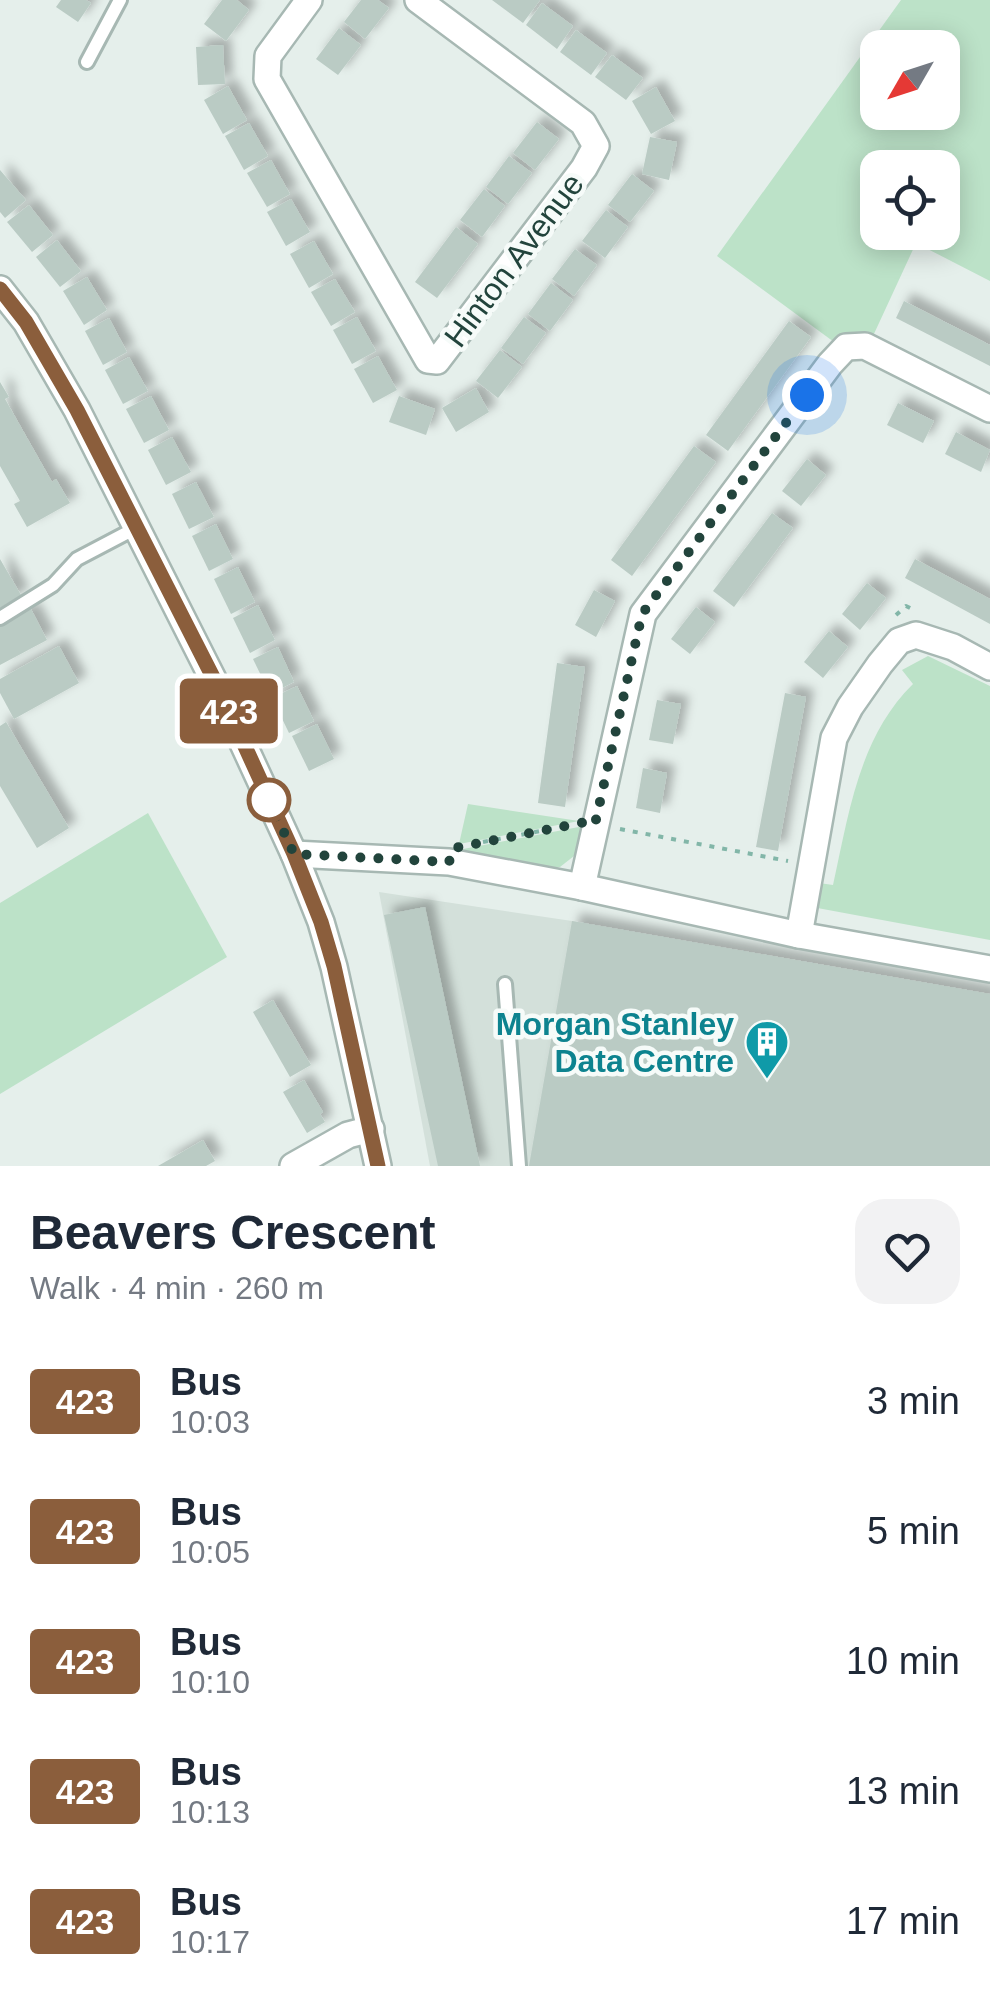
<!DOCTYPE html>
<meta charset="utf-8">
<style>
:root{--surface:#fff;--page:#f2f2f3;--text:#1f2937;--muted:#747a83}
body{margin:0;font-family:Arial,sans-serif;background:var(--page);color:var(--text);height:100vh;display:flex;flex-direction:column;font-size:38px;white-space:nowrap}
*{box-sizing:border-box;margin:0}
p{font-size:32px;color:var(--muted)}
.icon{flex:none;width:55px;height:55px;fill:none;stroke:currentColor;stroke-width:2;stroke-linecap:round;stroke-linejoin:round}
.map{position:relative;height:1166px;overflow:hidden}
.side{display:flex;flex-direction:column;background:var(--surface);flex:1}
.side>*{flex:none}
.badge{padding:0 20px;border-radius:8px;font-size:35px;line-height:65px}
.needle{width:65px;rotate:231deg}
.fabs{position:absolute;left:860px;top:30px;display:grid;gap:20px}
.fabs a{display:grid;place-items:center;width:100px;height:100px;border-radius:20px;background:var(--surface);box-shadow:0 5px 25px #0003;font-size:50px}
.you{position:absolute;width:50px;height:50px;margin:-25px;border:8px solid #fff;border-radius:50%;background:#1a73e8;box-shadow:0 0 0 15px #1a73e833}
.map>.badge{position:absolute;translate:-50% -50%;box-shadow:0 0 0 5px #fff}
.round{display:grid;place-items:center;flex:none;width:105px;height:105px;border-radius:30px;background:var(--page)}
.headline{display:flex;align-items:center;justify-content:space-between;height:170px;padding:0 30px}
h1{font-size:48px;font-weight:600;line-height:75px}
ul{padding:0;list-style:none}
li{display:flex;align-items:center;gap:30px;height:130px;padding:0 30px}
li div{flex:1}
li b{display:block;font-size:38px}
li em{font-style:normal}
li .badge{min-width:110px;font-weight:700;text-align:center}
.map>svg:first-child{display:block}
.built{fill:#d3e0da}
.green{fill:#bce2c8;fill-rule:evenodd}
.building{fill:#bacbc4;filter:url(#shadow)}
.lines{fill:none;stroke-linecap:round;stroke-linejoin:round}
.lane-casing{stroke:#a7b8b3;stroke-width:18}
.street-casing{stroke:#a7b8b3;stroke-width:30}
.path{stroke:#82b6a8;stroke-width:4;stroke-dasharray:5 8;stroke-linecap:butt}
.lane{stroke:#fff;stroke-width:12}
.street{stroke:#fff;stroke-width:25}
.line-casing{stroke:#fff;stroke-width:22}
.line{stroke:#8b5e3c;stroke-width:15}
.walk{stroke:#22443c;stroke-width:10;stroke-dasharray:0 18}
.stop-dot{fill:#fff;stroke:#8b5e3c;stroke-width:5}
.labels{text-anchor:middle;stroke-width:9;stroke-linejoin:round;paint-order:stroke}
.street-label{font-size:32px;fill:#22443c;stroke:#f6fbf9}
.culture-label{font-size:32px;font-weight:bold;fill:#0d838f;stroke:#f6fbf9;text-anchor:end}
</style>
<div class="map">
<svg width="990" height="1166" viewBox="0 0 990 1166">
<defs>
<filter id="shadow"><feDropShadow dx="8" dy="-8" stdDeviation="5" flood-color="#0004"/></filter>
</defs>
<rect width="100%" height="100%" fill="#e5efeb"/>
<path class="built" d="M379,892l193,29 418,73v172h-560z"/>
<g class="green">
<path d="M901,0h89v281l-74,-38 -43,93 -15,-1 -24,7 -117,-86zM878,48h64v64h-64zM878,168h64v64h-64z"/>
<path d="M928,656l62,30v254l-178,-33v-25l21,3c16,-72 26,-148 80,-201l-11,-14z"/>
<path d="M468,804l111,17 -120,23z"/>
<path d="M148,813l79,144 -227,137v-191z"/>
<path d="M584,826l-10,30 -14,11 -14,2 -85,-15 -3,-4z"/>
</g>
<g class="building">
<path d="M61,0h25l5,3 -13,19 -22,-15z"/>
<path d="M222,0h15l12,10 -23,31 -22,-17z"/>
<path d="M361,0h17l11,8 -24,31 -21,-17z"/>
<path d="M492,0h48l-17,23z"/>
<path d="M542,3l31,23 -16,23 -31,-24z"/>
<path d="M339,28l22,17 -23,30 -22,-16z"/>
<path d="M576,30l31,23 -16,22 -31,-23z"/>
<path d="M223,45l2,39 -27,1 -2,-38z"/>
<path d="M612,55l31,23 -17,22 -31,-23z"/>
<path d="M228,86l19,34 -24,14 -19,-34z"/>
<path d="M656,87l19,34 -24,13 -19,-33z"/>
<path d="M537,122l22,17 -24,31 -22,-17z"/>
<path d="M249,123l19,33 -24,14 -19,-34z"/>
<path d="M650,137l27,5 -8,38 -27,-6z"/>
<path d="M509,156l23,17 -24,31 -22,-17z"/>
<path d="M271,160l19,34 -23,13 -20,-34z"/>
<path d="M0,170l26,30 -21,18 -5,-6z"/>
<path d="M632,174l22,17 -24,31 -22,-17z"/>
<path d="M484,189l21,17 -23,31 -22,-17z"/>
<path d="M291,199l19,33 -24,14 -19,-34z"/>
<path d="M29,205l24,30 -21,17 -25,-30z"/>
<path d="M606,210l22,17 -23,31 -23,-17z"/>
<path d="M456,227l22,17 -41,54 -22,-16z"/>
<path d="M57,240l24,31 -21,16 -24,-30z"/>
<path d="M314,241l19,33 -24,14 -19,-34z"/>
<path d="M575,249l22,16 -23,31 -22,-17z"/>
<path d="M87,277l20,33 -23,15 -21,-34z"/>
<path d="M335,279l20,33 -24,14 -20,-34z"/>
<path d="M551,283l22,17 -23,31 -22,-17z"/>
<path d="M904,301l86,44v21l-94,-48z"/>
<path d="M357,317l19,34 -24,13 -19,-34z"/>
<path d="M524,317l22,16 -23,31 -22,-16z"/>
<path d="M109,318l18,34 -24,13 -18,-34z"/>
<path d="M789,321l22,16 -83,114 -22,-16z"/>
<path d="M500,350l22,17 -24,31 -22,-17z"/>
<path d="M378,356l19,34 -24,13 -19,-34z"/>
<path d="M129,357l19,34 -25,13 -18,-34z"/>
<path d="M0,382l9,15 -4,2 47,83 4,-3 14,24 -43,24 -13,-23 6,-3 -20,-35z"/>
<path d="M476,388l13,24 -33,20 -14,-24z"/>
<path d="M151,396l18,34 -25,13 -18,-34z"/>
<path d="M399,396l36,13 -9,26 -37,-13z"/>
<path d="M898,403l36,18 -11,22 -36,-18z"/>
<path d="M956,432l34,18 -9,22 -36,-18z"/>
<path d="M172,437l19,35 -25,13 -18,-35z"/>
<path d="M694,446l22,16 -84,114 -21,-16z"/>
<path d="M807,459l19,16 -25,31 -19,-15z"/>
<path d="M196,482l18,35 -25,12 -17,-35z"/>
<path d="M772,513l21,15 -59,79 -21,-16z"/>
<path d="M216,524l17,35 -24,12 -17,-35z"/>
<path d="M0,559l21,36 -21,13z"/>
<path d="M915,559l75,40v25l-85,-46z"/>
<path d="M238,567l17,35 -24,12 -17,-35z"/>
<path d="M867,583l19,15 -26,32 -18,-16z"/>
<path d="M594,590l21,11 -19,36 -21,-12z"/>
<path d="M258,605l17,35 -25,13 -17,-35z"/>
<path d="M696,607l19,15 -25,32 -19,-15z"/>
<path d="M31,609l16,31 -47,25v-39z"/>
<path d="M829,631l19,16 -25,31 -19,-16z"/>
<path d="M59,646l20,37 -65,36 -14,-26v-14z"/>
<path d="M278,647l16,35 -24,12 -17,-35z"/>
<path d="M557,663l28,4 -20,140 -27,-4z"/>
<path d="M297,686l17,35 -25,12 -17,-35z"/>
<path d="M785,693l21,4 -28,154 -22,-4z"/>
<path d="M657,700l24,4 -8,40 -24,-4z"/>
<path d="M6,722l63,106 -32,20 -37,-62v-60z"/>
<path d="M317,724l17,35 -25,12 -17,-35z"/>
<path d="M643,768l24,5 -7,40 -24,-5z"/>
<path d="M425,907l55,259h-42l-54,-251z"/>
<path d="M572,921l418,73v172h-461z"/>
<path d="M273,1000l38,65 -21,12 -37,-65z"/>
<path d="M304,1080l19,32 -3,2 5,8 -18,11 -24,-41z"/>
<path d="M203,1140l12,21 -9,5h-48z"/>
</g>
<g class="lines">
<defs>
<g id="lane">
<path d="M87,62l33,-62"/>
<path d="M0,618l53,-33 24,-26 59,-31"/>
<path d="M505,984l14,182"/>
</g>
<g id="street">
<path d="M309,0l-41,56 -1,23 161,281 9,1 147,-193 12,-22 -13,-23 -165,-123"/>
<path d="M0,289l26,33 51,88 140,277 77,167 27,68 13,45 44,199"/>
<path d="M294,854l155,8 133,25 217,48 191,34"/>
<path d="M582,887l61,-273 187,-250 16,-17 19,-1 125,63"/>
<path d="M799,935l35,-197 16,-31 30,-43 19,-23 17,-6 37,12 37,20"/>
<path d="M293,1166l55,-31 23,-6"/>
</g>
</defs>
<use href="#lane" class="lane-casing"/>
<use href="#street" class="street-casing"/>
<g class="path">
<path d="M896,615l10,-9 10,5"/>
<path d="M620,829l168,32"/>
<path d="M483,842l89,-17"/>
</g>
<use href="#lane" class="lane"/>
<use href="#street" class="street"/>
</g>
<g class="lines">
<defs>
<path id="line" d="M0,289l26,33 51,88 141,277 76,167 27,68 13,44 44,200"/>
</defs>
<use href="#line" class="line-casing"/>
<use href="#line" class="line"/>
<path class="walk" d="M269,800l25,54 155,8 5,-14 132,-26 9,2 47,-210 165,-219"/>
</g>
<defs>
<symbol id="building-pin" viewBox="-11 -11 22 30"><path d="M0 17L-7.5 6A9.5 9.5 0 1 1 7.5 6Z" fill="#0f9aa8" stroke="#f6fbf9"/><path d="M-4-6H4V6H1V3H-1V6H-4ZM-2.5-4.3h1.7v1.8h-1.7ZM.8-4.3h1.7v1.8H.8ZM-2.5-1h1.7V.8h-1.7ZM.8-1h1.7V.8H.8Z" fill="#fff"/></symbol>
</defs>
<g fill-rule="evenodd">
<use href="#building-pin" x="742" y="1017" width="50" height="68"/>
</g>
<circle class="stop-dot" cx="269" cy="800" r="20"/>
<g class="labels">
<g class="street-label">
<text transform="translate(514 260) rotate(-53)" y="11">Hinton Avenue</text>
</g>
<g class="culture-label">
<text x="734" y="1035">Morgan Stanley<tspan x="734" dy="37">Data Centre</tspan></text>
</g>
</g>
</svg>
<div class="fabs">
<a><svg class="needle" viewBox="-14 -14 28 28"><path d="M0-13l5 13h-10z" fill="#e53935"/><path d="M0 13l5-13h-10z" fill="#747a83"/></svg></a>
<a><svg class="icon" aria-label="locate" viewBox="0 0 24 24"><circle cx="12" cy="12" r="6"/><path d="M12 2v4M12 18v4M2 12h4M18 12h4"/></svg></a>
</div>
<div class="you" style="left:807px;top:395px"></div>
<b class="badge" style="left:229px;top:711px;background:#8b5e3c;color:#fff">423</b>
</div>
<section class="side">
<div class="headline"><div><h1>Beavers Crescent</h1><p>Walk · 4 min · 260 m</p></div><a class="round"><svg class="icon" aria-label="heart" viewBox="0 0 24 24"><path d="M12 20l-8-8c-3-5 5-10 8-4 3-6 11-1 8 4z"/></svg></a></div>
<ul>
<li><span class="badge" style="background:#8b5e3c;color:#fff">423</span><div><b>Bus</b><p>10:03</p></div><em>3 min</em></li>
<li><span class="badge" style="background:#8b5e3c;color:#fff">423</span><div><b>Bus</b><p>10:05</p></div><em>5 min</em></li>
<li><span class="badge" style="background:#8b5e3c;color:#fff">423</span><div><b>Bus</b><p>10:10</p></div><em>10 min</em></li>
<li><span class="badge" style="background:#8b5e3c;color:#fff">423</span><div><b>Bus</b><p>10:13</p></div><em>13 min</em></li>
<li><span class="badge" style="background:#8b5e3c;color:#fff">423</span><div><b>Bus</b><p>10:17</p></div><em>17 min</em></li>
</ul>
</section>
